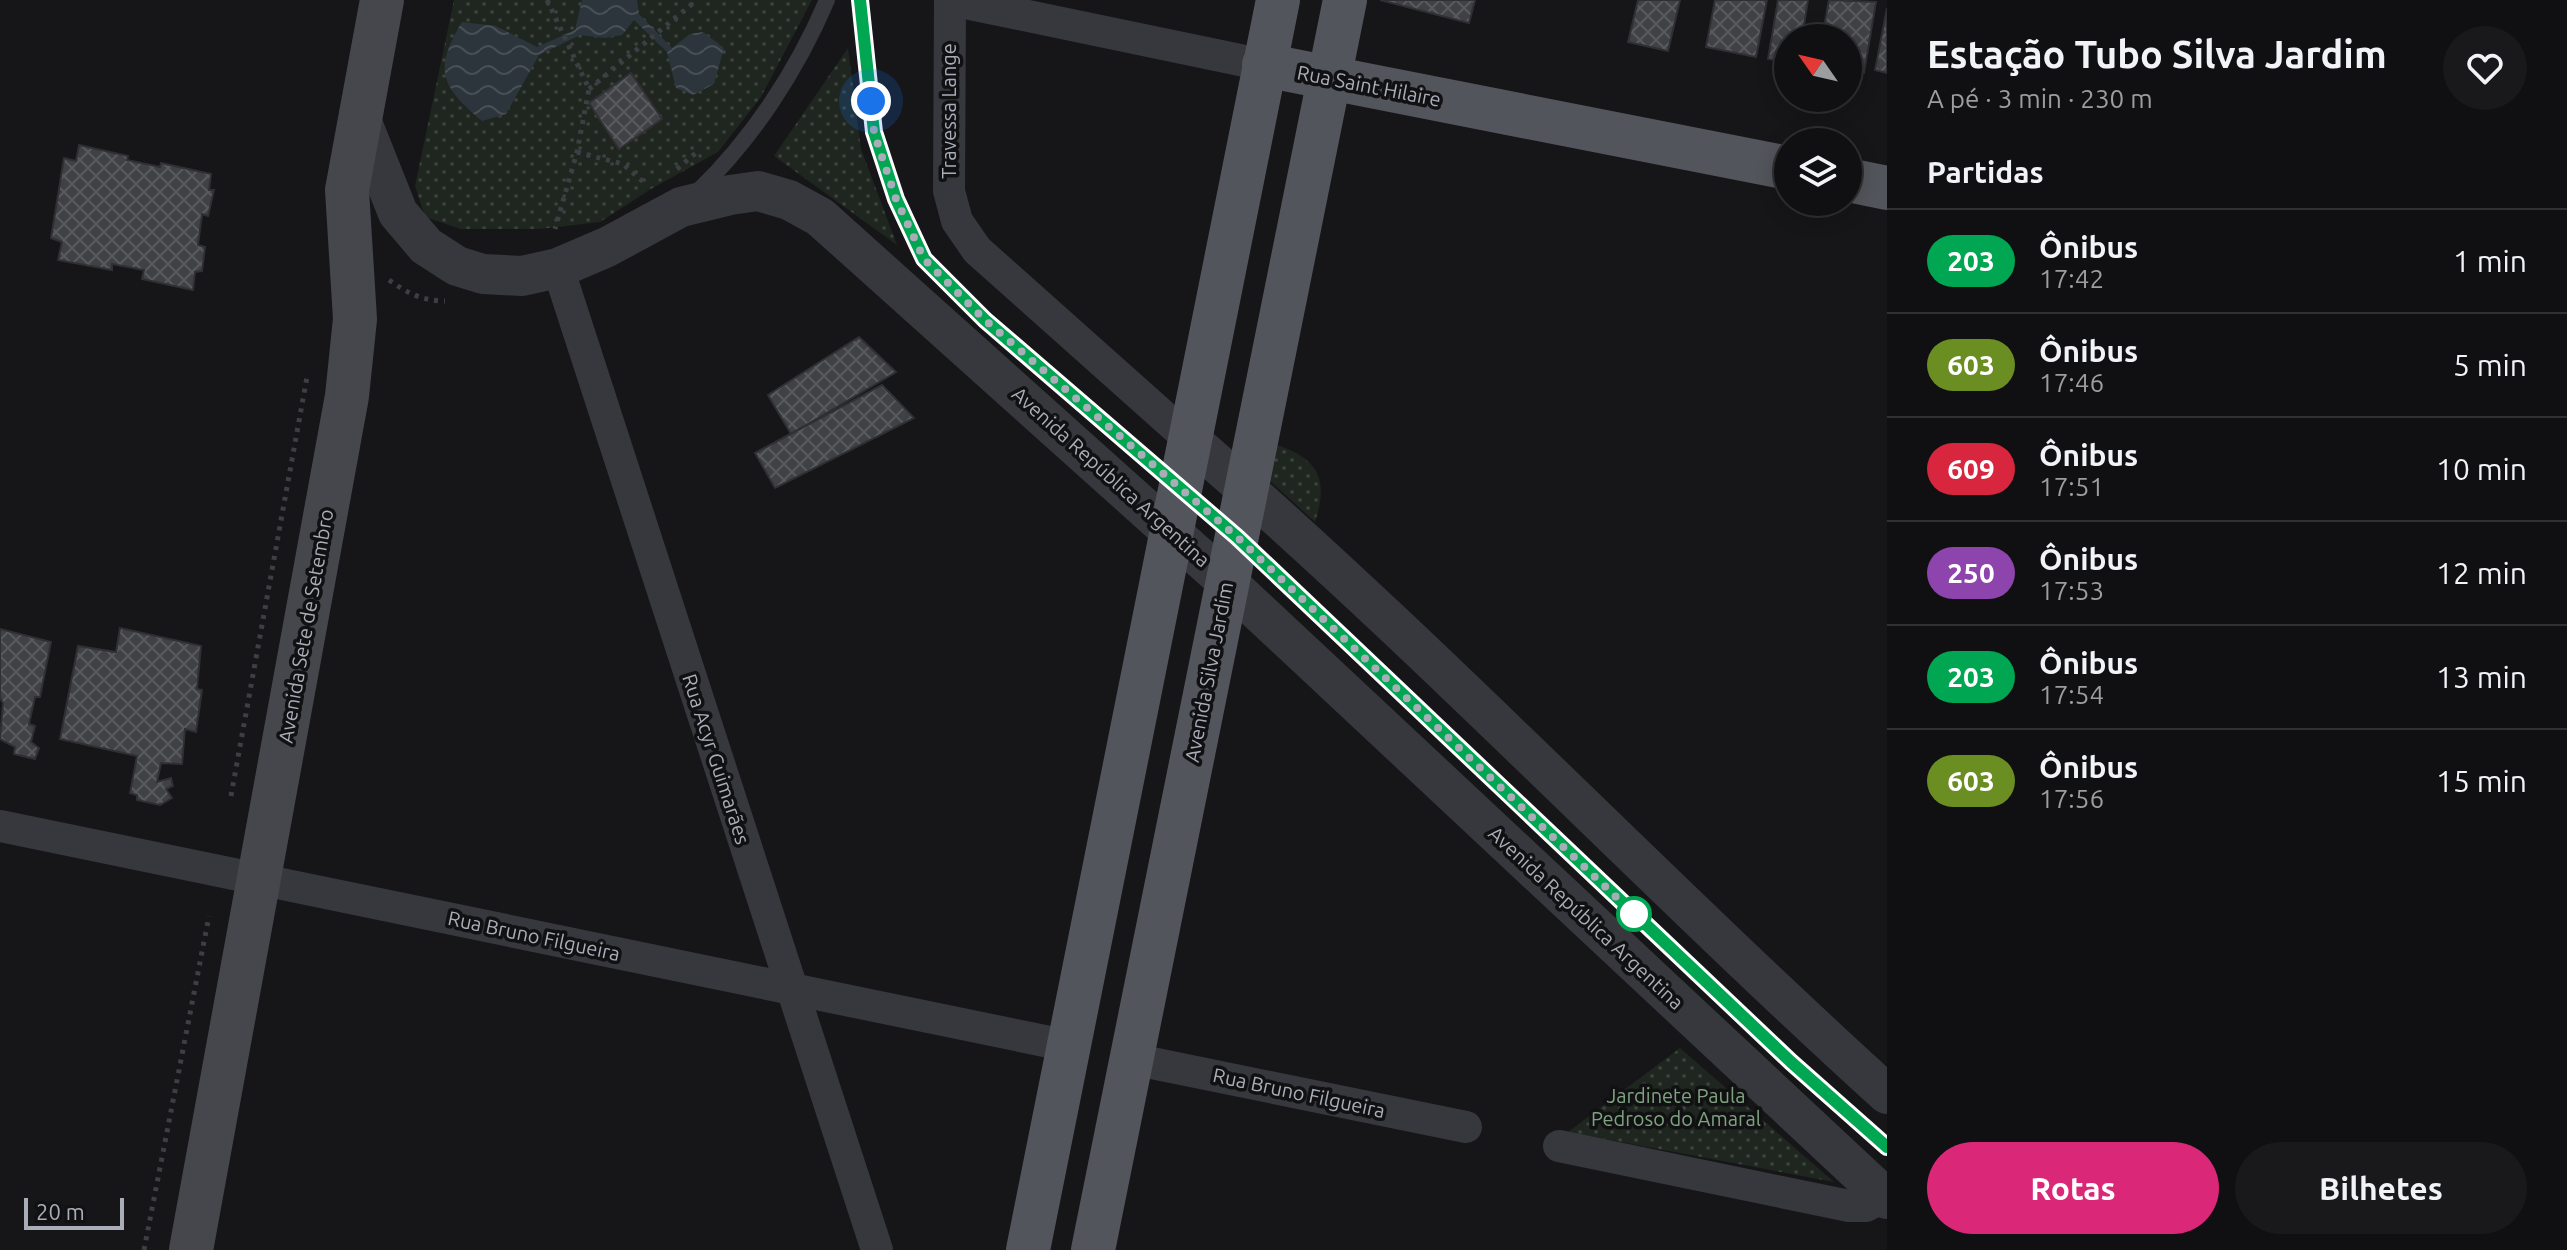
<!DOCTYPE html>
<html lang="pt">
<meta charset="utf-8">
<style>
:root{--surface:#101012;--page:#19191b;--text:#f1f3f6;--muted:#9c9d9f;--line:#303032;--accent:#db2777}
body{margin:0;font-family:Ubuntu,sans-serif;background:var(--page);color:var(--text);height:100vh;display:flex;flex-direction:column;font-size:30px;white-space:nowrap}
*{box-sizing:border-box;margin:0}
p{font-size:26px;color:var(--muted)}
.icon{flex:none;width:44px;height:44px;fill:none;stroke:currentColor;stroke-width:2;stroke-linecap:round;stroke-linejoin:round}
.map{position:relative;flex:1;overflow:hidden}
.panel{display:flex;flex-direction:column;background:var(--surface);width:680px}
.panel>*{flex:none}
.badge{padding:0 16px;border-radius:26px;font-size:28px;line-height:52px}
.needle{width:52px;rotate:304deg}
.fabs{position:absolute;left:1774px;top:24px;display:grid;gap:16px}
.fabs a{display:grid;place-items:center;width:88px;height:88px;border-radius:50%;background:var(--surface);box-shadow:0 4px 20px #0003,0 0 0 2px var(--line);font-size:40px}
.scale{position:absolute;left:24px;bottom:20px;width:100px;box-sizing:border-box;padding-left:8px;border:4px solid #a8adb8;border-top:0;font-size:22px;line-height:28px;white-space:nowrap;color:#a8adb8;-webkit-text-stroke:6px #111113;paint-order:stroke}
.you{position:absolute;width:40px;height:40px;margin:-20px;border:6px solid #fff;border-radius:50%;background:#1a73e8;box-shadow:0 0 0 12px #1a73e833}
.map>.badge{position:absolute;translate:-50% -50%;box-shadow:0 0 0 4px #fff}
h2{padding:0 40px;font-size:30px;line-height:72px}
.round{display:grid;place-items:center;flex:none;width:84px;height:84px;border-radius:42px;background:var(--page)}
.overview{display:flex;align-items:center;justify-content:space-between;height:136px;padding:0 40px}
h1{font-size:38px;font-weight:700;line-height:60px}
.cta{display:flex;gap:16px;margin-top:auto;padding:16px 40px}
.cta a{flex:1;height:92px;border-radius:48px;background:var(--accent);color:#fff;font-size:32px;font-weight:700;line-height:92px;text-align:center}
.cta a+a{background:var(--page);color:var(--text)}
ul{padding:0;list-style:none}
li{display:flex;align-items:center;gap:24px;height:104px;padding:0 40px;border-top:2px solid var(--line)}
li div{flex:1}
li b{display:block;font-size:30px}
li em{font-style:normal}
li .badge{min-width:88px;font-weight:700;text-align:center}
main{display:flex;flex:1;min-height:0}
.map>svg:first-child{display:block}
.grass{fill:url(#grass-dots)}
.water{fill:url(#water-waves)}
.building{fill:url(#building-cross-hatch);stroke:#303034;stroke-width:2}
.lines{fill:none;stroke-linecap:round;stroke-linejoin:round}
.path{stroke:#3d3f44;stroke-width:5;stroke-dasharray:4 6;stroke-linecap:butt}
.service{stroke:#37383d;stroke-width:16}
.minor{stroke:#37383d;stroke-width:32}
.tertiary{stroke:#37383d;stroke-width:40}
.secondary{stroke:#45474d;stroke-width:44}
.primary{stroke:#53555c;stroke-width:44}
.line-casing{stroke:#fff;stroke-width:18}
.line{stroke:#00a651;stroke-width:12}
.walk{stroke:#a8adb8;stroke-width:8;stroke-dasharray:0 14.4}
.stop-dot{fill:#fff;stroke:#00a651;stroke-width:4}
.labels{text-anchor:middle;stroke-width:7;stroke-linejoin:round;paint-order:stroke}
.street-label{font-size:20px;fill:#a8adb8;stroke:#111113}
.park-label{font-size:20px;fill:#7fa381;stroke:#111113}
</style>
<main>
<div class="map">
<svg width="1887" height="1250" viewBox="0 0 1887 1250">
<defs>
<pattern id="grass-dots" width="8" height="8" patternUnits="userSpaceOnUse" patternTransform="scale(2)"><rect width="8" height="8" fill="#1e261f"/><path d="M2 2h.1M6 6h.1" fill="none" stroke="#3c433d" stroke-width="1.8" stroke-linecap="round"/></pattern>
<pattern id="water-waves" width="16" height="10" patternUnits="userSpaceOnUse" patternTransform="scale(2)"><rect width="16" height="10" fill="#2c353c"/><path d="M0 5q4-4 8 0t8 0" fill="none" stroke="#485056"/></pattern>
<pattern id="building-cross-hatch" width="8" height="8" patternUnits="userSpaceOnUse" patternTransform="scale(2)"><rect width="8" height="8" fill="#404145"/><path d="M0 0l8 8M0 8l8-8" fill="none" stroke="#595a5e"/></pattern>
</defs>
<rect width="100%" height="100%" fill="#161618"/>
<g class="grass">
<path d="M454,0h358l-51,97 -43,55 -67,37 -51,33 -60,7h-79l-36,-12 -10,-31z"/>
<path d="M848,48l13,101 36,96 -123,-89z"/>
<path d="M1273,444c45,13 56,35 42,78l-46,-42z"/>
<path d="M1680,1048l154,134 -266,-50z"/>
</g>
<path class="water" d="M582,0h55l2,14 33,34 18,-14 13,-2 21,16 -10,36 -21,11 -17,-7 -9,-36 -33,-32 -12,15 -17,3 -25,-3 -41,20 -33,59 -24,7c-41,-34 -49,-51 -20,-99l34,4 41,21 38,-17z"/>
<g class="building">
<path d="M1380,0h95l-6,23z"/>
<path d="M1638,0h42l-12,51 -40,-9z"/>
<path d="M1715,0h52l-11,57 -50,-10z"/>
<path d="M1778,0h30l-6,38h-14v24l-20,-3z"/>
<path d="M1829,0l47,2 -12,71 -16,-2v-33h-26z"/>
<path d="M1887,8v65l-12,-3z"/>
<path d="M631,73l31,46 -43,30 -30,-46z"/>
<path d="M79,145l49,11 -1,4 33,7 1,-4 50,11 -2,16h5l-6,26 -6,-2 -4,31 7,2 -3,24 -7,1 -2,18 -51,-11 2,-9 -32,-6v6l-54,-10 4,-18 -11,-4 13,-80 12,3z"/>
<path d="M859,337l37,35 -105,62 -23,-39z"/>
<path d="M882,385l32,33 -139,70 -20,-35z"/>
<path d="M120,628l81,18 -4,43 5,1 -6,42 -11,-3 -3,35 -21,-1 -4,19 14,-4 2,8 -7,3 6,9 -12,7 -23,-5v-5l-7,-2 7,-37 -77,-17 18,-93 38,6z"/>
<path d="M0,629l51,13 -11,55h-5l-6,27 6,2 -4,16 8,6 -4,11 -21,-5 1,-7 -15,-8 3,-36 -3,-5z"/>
</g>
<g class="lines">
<g class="path">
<path d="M547,0l42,89 -12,63 -22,77"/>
<path d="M589,89l108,-89"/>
<path d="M577,152l46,12 24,21"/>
<path d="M677,169l20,-17"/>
<path d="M389,280c18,13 34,21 56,21"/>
<path d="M231,796l76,-419"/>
<path d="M144,1250l65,-334"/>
</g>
<g class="service">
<path d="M860,0l14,132 22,67 28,60 61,61 252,217 554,525 96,85"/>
<path d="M697,192c55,-53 100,-121 130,-192"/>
</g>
<g class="minor">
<path d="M950,0l-1,191 8,30 20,29 212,189"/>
<path d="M951,0l313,65"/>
<path d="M558,268l319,982"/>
<path d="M0,826l1069,220"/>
<path d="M1132,1059l334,68"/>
<path d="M1559,1146l290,60h17l18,-10"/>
</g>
<g class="tertiary">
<path d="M359,115l39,98 28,33 31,20 26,8 39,2 36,-8 49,-21 74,-40 49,-12 28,-4 31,9 31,17 407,365 660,617"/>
<path d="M1189,439c242,209 462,441 698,655"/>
</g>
<path class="secondary" d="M191,1250l156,-854 8,-77 -8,-129 35,-190"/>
<g class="primary">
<path d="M1264,65l524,103"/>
<path d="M1848,180l39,8"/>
<path d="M1028,1250l250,-1250"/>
<path d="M1093,1250l252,-1250"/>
</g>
</g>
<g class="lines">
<defs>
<path id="line" d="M860,0l14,132 22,67 28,60 61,61 252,217 554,525 96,85"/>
</defs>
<use href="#line" class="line-casing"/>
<use href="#line" class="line"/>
<path class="walk" d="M871,101l3,31 7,22 15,45 28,60 61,61 252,217 397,377"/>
</g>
<circle class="stop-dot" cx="1634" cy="914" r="16"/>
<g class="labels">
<g class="street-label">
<text transform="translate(1369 86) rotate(11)" y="7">Rua Saint Hilaire</text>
<text transform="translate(949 111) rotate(-90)" y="7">Travessa Lange</text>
<text transform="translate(1111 477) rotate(42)" y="7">Avenida República Argentina</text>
<text transform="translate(306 626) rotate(-80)" y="7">Avenida Sete de Setembro</text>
<text transform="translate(1209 672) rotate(-79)" y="7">Avenida Silva Jardim</text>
<text transform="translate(716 759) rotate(72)" y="7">Rua Acyr Guimarães</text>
<text transform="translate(1586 918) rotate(43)" y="7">Avenida República Argentina</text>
<text transform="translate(534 936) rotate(12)" y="7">Rua Bruno Filgueira</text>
<text transform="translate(1299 1093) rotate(12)" y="7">Rua Bruno Filgueira</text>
</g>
<g class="park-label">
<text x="1676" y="1103">Jardinete Paula<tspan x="1676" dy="23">Pedroso do Amaral</tspan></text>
</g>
</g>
</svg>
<div class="fabs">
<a><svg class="needle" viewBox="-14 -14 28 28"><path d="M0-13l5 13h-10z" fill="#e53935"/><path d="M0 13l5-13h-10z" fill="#9c9d9f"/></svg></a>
<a><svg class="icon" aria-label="layers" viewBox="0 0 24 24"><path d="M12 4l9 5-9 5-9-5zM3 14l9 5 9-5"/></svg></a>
</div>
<div class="scale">20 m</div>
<div class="you" style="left:871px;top:101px"></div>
</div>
<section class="panel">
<div class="overview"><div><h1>Estação Tubo Silva Jardim</h1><p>A pé · 3 min · 230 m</p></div><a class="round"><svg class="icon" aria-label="heart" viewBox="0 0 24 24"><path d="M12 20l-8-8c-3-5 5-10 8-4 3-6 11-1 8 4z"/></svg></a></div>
<h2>Partidas</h2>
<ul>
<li><span class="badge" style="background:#00a651;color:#fff">203</span><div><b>Ônibus</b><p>17:42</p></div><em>1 min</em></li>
<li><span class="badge" style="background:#6b8e23;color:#fff">603</span><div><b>Ônibus</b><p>17:46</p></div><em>5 min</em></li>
<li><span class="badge" style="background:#d7263d;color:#fff">609</span><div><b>Ônibus</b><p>17:51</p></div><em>10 min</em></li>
<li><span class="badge" style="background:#8e44ad;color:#fff">250</span><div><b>Ônibus</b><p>17:53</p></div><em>12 min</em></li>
<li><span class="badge" style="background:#00a651;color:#fff">203</span><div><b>Ônibus</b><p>17:54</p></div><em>13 min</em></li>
<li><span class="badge" style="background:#6b8e23;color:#fff">603</span><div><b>Ônibus</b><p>17:56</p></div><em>15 min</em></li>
</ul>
<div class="cta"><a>Rotas</a><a>Bilhetes</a></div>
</section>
</main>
